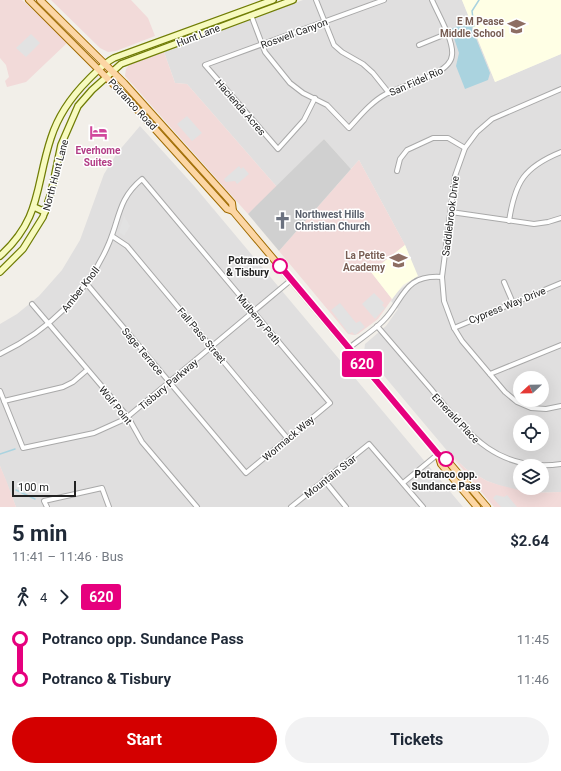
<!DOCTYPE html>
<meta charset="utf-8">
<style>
:root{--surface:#fff;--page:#f2f2f3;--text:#1f2937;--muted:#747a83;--accent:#d40000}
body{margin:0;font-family:Roboto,sans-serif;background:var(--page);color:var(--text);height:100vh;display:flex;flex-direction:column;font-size:15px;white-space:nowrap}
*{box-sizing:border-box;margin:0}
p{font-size:13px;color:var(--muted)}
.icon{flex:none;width:22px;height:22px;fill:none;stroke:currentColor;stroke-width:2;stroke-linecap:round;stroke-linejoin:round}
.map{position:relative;height:507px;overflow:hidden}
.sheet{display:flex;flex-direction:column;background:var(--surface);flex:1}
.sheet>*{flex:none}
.badge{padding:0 8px;border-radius:3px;font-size:14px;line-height:26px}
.needle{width:26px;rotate:248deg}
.buttons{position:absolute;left:513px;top:371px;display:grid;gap:8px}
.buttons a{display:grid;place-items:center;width:36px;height:36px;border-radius:50%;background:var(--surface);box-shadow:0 4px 16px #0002;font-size:20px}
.scale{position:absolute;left:12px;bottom:10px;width:64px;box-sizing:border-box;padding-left:4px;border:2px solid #222;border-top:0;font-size:11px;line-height:14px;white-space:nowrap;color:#222;-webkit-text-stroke:3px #fff;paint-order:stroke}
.map>.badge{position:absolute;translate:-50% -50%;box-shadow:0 0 0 2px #fff}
.legs{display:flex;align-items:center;gap:6px;height:44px;padding:0 12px;font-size:13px}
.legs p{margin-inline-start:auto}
.summary{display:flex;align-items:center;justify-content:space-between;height:68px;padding:0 12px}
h1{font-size:22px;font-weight:700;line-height:30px}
.primary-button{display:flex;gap:8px;margin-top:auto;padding:8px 12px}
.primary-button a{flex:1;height:46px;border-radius:24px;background:var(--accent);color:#fff;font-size:16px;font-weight:700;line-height:46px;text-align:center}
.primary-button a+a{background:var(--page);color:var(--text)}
ul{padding:0 12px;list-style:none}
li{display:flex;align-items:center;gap:14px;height:40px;font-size:15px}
li i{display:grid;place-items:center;width:6px;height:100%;margin:0 5px;background:currentColor}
li i::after{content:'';width:10px;height:10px;margin:-5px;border:3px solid;border-radius:50%;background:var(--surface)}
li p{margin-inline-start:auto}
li:first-child i{background:linear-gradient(#0000 50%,currentColor 0)}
li:last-child i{background:linear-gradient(currentColor 50%,#0000 0)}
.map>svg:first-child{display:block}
.residential{fill:#e0dfdf;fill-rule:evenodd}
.commercial{fill:#f2dad9}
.education{fill:#ffffe5}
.religious{fill:#d0d0d0}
.parking{fill:#e2e2e2}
.water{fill:#aad3df}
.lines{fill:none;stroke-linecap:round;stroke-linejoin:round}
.stream{stroke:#aad3df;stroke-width:1.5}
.minor-casing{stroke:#a9a9a9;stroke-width:6}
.secondary-casing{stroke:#707d05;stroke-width:8}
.primary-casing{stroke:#a06b00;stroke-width:8}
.minor{stroke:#fff;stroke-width:4}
.secondary{stroke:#f7fabf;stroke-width:5.5}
.primary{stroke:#fcd6a4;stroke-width:6}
.line-1-casing{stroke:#fff;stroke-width:9}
.line-1{stroke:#e6007e;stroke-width:6}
.stop-1-dot{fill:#fff;stroke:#e6007e;stroke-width:2}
.labels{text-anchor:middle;stroke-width:3;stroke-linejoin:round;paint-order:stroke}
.education-label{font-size:10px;font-weight:bold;fill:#785e54;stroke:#fff;text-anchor:end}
.street-label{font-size:10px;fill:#222;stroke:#fff}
.hotel-label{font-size:10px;font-weight:bold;fill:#b23c85;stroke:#fff}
.worship-label{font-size:10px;font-weight:bold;fill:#5b616d;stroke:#fff;text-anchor:start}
.stop-label{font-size:10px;font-weight:bold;fill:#222;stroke:#fff;text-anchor:end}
</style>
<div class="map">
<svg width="561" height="507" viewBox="0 0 561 507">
<rect width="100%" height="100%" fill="#f2efe9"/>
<g class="residential">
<path d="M303,0h159l33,82 66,-28v438l-30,1 -22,-4 -22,-8 -21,-12 -17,-16 -85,-101 1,-8 21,-18 12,-17 -7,-8 7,-10 19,-15 -12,-31 -46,-85 -8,9 -27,-30 -47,48 -90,-103 -12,-1 -11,-31zM520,378h22v22h-22zM520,422h22v22h-22zM520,466h22v22h-22z"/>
<path d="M140,126l55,61 268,320h-447l-16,-41v-142l17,-10 22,-18 23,-26 18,-30 24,-66 13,-21z"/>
</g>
<g class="commercial">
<path d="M0,0h22l46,42 -42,40 -19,5 -2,-6 4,-4 -3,-12 -6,-7z"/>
<path d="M51,0h80l17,18 7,18 -39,15 -8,1 -8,-4z"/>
<path d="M164,52l11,31 12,1 90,103 -29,27 -123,-138 1,-7 3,-4z"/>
<path d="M359,160l46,85 -34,27 21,27 -14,20 -20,15 -4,1 -6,-1 -69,-83z"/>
<path d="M449,453l17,16 21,12 12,4 32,8 30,-1v15h-67z"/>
<path d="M0,466l6,14 10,27h-16z"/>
</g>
<g class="education">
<path d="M462,0h99v54l-66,28z"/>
<path d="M405,245l13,31 -15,9 -11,14 -21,-27z"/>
</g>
<path class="religious" d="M324,139l27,30 -72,82 -31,-37z"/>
<g class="parking">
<path d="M31,34l9,9 -14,14 -10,-9z"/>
<path d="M187,116l15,17 -10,8 -15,-17z"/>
<path d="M239,166l2,3 2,-2 6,7 -12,10 -2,-3 -9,1 -2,-3z"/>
<path d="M124,216l6,10 -6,10 -5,-4z"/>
<path d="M374,293l10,10 -2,2 3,3 -10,11 -13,-15z"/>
<path d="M340,303l16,20 4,-2 5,6 -10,8 -3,-3 -3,2 -18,-24z"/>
<path d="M496,495l8,2 3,-2 10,12h-16l-8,-9z"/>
</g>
<path class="water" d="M469,21l21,52 -2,7 -23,9 -9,-23 3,-13 -8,-24z"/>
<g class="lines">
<g class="stream">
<path d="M471,27l3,-1 -2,-15 7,-11"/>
<path d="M0,454l15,-5"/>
<path d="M16,490l19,9"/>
</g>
<defs>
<g id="minor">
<path d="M316,0l18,45 8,7 21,12 10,9 16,20"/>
<path d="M251,15l14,37 25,31 13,10 24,12 22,23c11,-12 22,-26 37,-34 16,-9 65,-19 66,-39 2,-14 -14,-41 -20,-55"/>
<path d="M419,45l27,-11"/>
<path d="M561,89l-69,30 -15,13 -12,16 -10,28 -13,101 2,24 10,27 8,13 43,51 12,10 14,6 15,1 15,-3"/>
<path d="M315,98l-11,22 -26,29 -73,-84 179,-65"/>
<path d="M397,171l3,-12 7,-9 26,-12h15l17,10"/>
<path d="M451,212l83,12 14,-2 13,-4"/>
<path d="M509,221c6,-39 15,-54 52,-69"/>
<path d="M112,236l15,10 161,193"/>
<path d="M504,282l9,21"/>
<path d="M32,304l96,113 14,25 55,65"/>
<path d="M377,326c18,21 36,42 54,63 36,44 66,84 130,75"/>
<path d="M454,328l107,-45"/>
<path d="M349,348c11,-9 24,-17 34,-27 21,-21 20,-47 59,-44"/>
<path d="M0,354c48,-23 88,-61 109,-111 11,-26 9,-44 33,-64l188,224 -84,70 -160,-190"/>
<path d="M490,374l71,-29"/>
<path d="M0,391l23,57 71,-15 31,-14 166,-139"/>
<path d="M4,401l59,-14 10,-5 14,-12"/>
<path d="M324,480l22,27"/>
<path d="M403,483l35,-29"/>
<path d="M47,507l-3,-6 58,-13 7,19"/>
<path d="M291,507l78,-63 54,63"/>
</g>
<g id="secondary">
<path d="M34,207l11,5"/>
<path d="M0,256c42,-38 35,-70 51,-118 7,-22 21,-42 37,-58 8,-8 16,-17 26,-22l159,-58"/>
<path d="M0,272l23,-23 20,-32 8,-24 10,-48 17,-39 14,-16 29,-26 172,-64"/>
</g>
<g id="primary">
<path d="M29,0l98,98 100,111 6,2"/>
<path d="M40,0l84,83 100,111 8,9 1,8 205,243 3,10 36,43"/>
<path d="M438,454l8,5 41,48"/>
</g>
</defs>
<use href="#minor" class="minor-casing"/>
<use href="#secondary" class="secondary-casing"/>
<use href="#primary" class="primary-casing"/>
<use href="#minor" class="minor"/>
<use href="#secondary" class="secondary"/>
<use href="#primary" class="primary"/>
</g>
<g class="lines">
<defs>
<path id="line-1" d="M280,266l158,188 8,5"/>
</defs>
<use href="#line-1" class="line-1-casing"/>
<use href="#line-1" class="line-1"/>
</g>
<defs>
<symbol id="school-bare" viewBox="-9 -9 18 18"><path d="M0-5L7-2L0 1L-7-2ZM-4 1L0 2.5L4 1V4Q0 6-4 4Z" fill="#8d6e63" stroke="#fff" stroke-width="2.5" paint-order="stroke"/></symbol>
<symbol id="hotel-bare" viewBox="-9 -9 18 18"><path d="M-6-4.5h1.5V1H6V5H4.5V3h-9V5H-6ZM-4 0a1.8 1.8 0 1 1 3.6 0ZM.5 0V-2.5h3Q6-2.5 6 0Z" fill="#d1479c" stroke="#fff" stroke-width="2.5" paint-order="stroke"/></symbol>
<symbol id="church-bare" viewBox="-9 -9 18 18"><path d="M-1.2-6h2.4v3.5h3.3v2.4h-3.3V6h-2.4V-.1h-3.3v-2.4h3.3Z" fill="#6b7280" stroke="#fff" stroke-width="2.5" paint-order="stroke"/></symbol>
</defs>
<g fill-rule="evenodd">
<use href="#school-bare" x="504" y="14" width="25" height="25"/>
<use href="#hotel-bare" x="86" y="120" width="25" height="25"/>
<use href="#church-bare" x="270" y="208" width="25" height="25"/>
<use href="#school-bare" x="386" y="248" width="25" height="25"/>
</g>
<g class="stop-1-dot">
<circle cx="280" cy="266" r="7"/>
<circle cx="446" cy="459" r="7"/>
</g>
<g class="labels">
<g class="education-label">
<text x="504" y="25">E M Pease<tspan x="504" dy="12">Middle School</tspan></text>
<text x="385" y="259">La Petite<tspan x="385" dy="12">Academy</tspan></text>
</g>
<g class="street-label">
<text transform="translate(294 33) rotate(-20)" y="4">Roswell Canyon</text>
<text transform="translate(198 35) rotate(-21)" y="4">Hunt Lane</text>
<text transform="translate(416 81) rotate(-24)" y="4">San Fidel Rio</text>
<text transform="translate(133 104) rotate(47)" y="4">Potranco Road</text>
<text transform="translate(241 107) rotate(49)" y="4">Hacienda Acres</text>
<text transform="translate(55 175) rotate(-75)" y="4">North Hunt Lane</text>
<text transform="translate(450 216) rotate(-83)" y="4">Saddlebrook Drive</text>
<text transform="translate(80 289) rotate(-52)" y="4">Amber Knoll</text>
<text transform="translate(507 305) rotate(-22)" y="4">Cypress Way Drive</text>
<text transform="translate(259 319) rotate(50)" y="4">Mulberry Path</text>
<text transform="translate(202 335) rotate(50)" y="4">Fall Pass Street</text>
<text transform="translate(143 351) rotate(50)" y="4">Sage Terrace</text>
<text transform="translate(168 384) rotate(-40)" y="4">Tisbury Parkway</text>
<text transform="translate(116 405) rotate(51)" y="4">Wolf Point</text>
<text transform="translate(456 418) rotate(47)" y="4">Emerald Place</text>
<text transform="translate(288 438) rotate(-40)" y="4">Wormack Way</text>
<text transform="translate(330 476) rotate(-38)" y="4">Mountain Star</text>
</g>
<g class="hotel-label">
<text x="98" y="154">Everhome<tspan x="98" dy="12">Suites</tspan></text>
</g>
<g class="worship-label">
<text x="295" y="218">Northwest Hills<tspan x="295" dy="12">Christian Church</tspan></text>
</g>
<g class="stop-label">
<text x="269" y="264">Potranco<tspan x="269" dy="12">&amp; Tisbury</tspan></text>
<text x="446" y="478" text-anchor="middle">Potranco opp.<tspan x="446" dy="12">Sundance Pass</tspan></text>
</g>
</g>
</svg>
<div class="buttons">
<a><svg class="needle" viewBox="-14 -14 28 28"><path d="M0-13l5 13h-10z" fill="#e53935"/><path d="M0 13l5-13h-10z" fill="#747a83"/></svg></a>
<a><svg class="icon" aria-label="locate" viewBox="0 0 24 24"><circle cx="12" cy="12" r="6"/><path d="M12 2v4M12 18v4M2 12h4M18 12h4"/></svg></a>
<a><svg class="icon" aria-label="layers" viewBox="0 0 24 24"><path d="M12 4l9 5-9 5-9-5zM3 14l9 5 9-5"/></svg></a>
</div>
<div class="scale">100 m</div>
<b class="badge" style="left:362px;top:364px;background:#e6007e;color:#fff">620</b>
</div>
<section class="sheet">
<div class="summary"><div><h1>5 min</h1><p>11:41 – 11:46 · Bus</p></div><b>$2.64</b></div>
<div class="legs"><svg class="icon" aria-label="walk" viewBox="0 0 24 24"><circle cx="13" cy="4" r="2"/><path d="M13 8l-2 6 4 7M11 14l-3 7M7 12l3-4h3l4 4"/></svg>4<svg class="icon" aria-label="forward" viewBox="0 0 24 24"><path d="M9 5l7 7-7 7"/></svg><b class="badge" style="background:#e6007e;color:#fff">620</b></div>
<ul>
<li><i style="color:#e6007e"></i><b>Potranco opp. Sundance Pass</b><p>11:45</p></li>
<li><i style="color:#e6007e"></i><b>Potranco &amp; Tisbury</b><p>11:46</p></li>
</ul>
<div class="primary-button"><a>Start</a><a>Tickets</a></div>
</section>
